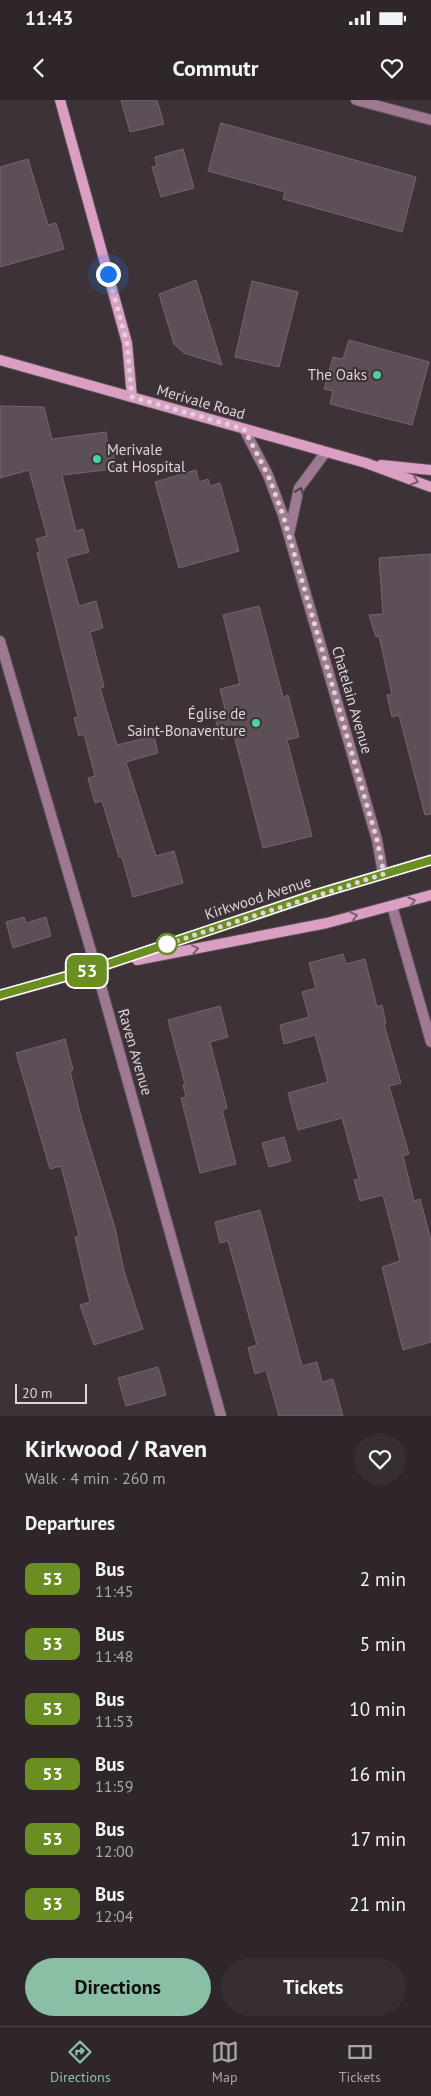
<!DOCTYPE html>
<meta charset="utf-8">
<style>
:root{--surface:#2e262b;--page:#362e33;--text:#f1f3f6;--muted:#a7a5a9;--line:#494347;--accent:#8abfa5}
body{margin:0;font-family:"PT Sans",sans-serif;background:var(--page);color:var(--text);height:100vh;display:flex;flex-direction:column;font-size:19px;white-space:nowrap}
*{box-sizing:border-box;margin:0}
p{font-size:16px;color:var(--muted)}
.icon{flex:none;width:28px;height:28px;fill:none;stroke:currentColor;stroke-width:2;stroke-linecap:round;stroke-linejoin:round}
.map{position:relative;height:1316px;overflow:hidden}
.panel{display:flex;flex-direction:column;background:var(--surface);flex:1}
.panel>*{flex:none}
.badge{padding:0 10px;border-radius:8px;font-size:18px;line-height:32px}
.scale{position:absolute;left:15px;bottom:12px;width:72px;box-sizing:border-box;padding-left:5px;border:2px solid #ddd5da;border-top:0;font-size:14px;line-height:18px;white-space:nowrap;color:#ddd5da;-webkit-text-stroke:4px #3e3239;paint-order:stroke}
.you{position:absolute;width:25px;height:25px;margin:-12px;border:4px solid #fff;border-radius:50%;background:#1a73e8;box-shadow:0 0 0 8px #1a73e833}
.map>.badge{position:absolute;translate:-50% -50%;box-shadow:0 0 0 2px #fff}
h2{padding:0 25px;font-size:19px;line-height:45px}
.round{display:grid;place-items:center;flex:none;width:52px;height:52px;border-radius:26px;background:var(--page)}
.head{display:flex;align-items:center;justify-content:space-between;height:85px;padding:0 25px}
h1{font-size:24px;font-weight:600;line-height:38px}
.cta{display:flex;gap:10px;margin-top:auto;padding:10px 25px}
.cta a{flex:1;height:58px;border-radius:30px;background:var(--accent);color:#111;font-size:20px;font-weight:600;line-height:58px;text-align:center}
.cta a+a{background:var(--page);color:var(--text)}
ul{padding:0;list-style:none}
li{display:flex;align-items:center;gap:15px;height:65px;padding:0 25px}
li div{flex:1}
li b{display:block;font-size:19px}
li em{font-style:normal}
li .badge{min-width:55px;font-weight:700;text-align:center}
.status{display:flex;justify-content:space-between;align-items:center;height:35px;padding:0 25px;background:var(--surface);direction:ltr}
.status svg{height:14px;fill:currentColor}
header{display:flex;justify-content:space-between;align-items:center;height:65px;padding:0 25px;background:var(--surface);font-size:22px;font-weight:600}
.menu{display:flex;justify-content:space-around;align-items:center;height:70px;border-top:1px solid var(--line);background:var(--surface);font-size:14px;color:var(--muted)}
.menu a{display:grid;justify-items:center;gap:2px}
.menu .on{color:var(--accent)}
.map>svg:first-child{display:block}
.building{fill:#5c4f57;stroke:#74666e}
.lines{fill:none;stroke-linecap:round;stroke-linejoin:round}
.street-casing{stroke:#5b4f56;stroke-width:12}
.secondary-casing{stroke:#5b4f56;stroke-width:12}
.street{stroke:#9f7991;stroke-width:10}
.secondary{stroke:#db9fc4;stroke-width:10}
.oneway{stroke:#7d5e71}
.oneway2{stroke:#4d3d46}
.line-casing{stroke:#fff;stroke-width:11}
.line{stroke:#6b8e23;stroke-width:8}
.walk{stroke:#ddd5da;stroke-width:5;stroke-dasharray:0 9}
.poi-dot{fill:#4dd39a;stroke:#3e3239;stroke-width:2}
.stop-dot{fill:#fff;stroke:#6b8e23;stroke-width:2.5}
.labels{text-anchor:middle;stroke-width:4.5;stroke-linejoin:round;paint-order:stroke}
.poi-label{font-size:15px;fill:#ddd5da;stroke:#3e3239;text-anchor:end}
.street-label{font-size:15px;fill:#ddd5da;stroke:#3e3239}
</style>
<div class="status"><b>11:43</b><svg viewBox="0 0 49 12"><path d="M0 12V9h3v3zM5 12V6h3v6zM10 12V3h3v9zM15 12V0h3v12zM26 1h20v11H26zM47 4h2v5h-2z"/></svg></div>
<header><svg class="icon" aria-label="back" viewBox="0 0 24 24"><path d="M15 5l-7 7 7 7"/></svg>Commutr<svg class="icon" aria-label="heart" viewBox="0 0 24 24"><path d="M12 20l-8-8c-3-5 5-10 8-4 3-6 11-1 8 4z"/></svg></header>
<div class="map">
<svg width="431" height="1316" viewBox="0 0 431 1316">
<rect width="100%" height="100%" fill="#3e3239"/>
<g class="building">
<path d="M121,0h36l7,24 -34,8z"/>
<path d="M221,23l195,54 -14,55 -119,-33 2,-7 -77,-21z"/>
<path d="M183,49l11,39 -33,9 -9,-30 5,-1 -2,-9z"/>
<path d="M28,59l20,66 8,-2 8,26 -64,18v-100z"/>
<path d="M196,180l18,59 8,26 -38,-12 -10,-9 -15,-50z"/>
<path d="M252,181l46,11 -19,75 -44,-10z"/>
<path d="M349,240l80,22 -17,63 -82,-21 3,-13 -9,-2 9,-32 10,2z"/>
<path d="M0,306l44,1 8,32 54,-7 2,15 5,1 2,21 -53,6 14,56 7,-2 6,23 -23,6 13,48 17,-5 7,27 -13,4 14,55 -4,1 17,57 37,-9 4,17 -32,9 30,94 18,-5 9,32 -50,14 -11,-40h-3l-17,-56 -7,2 -7,-25 7,-2 -11,-42 -5,2 -5,-18 4,-1 -41,-164 3,-1 -4,-13 11,-3 -18,-66 -29,8z"/>
<path d="M196,370l3,12 9,-3 2,7 10,-3 19,68 -60,17 -24,-86z"/>
<path d="M431,454v260l-6,1 -26,-100 -7,2 -5,-22 5,-1 -13,-58 -3,1 -7,-22 14,-1 -4,-56z"/>
<path d="M259,506l24,91 5,-2 11,42 -12,3 25,96 -49,12 -29,-113 -13,4 -8,-27 12,-3 -5,-20 20,-5 -17,-69z"/>
<path d="M24,817l2,6 20,-6 5,19 -38,12 -7,-26z"/>
<path d="M343,854l3,10 19,-5 12,48 5,-2 4,18 -2,1 17,59 -12,3 20,68 -6,2 11,45 6,-2 11,41v102l-28,8 -21,-83 18,-6 -17,-66 -23,6 -6,-21 5,-1 -17,-61 -44,12 -10,-37 40,-11 -13,-47 -31,9 -4,-19 29,-8 -7,-25 14,-4 -7,-25z"/>
<path d="M220,906l8,31 -18,5 17,66 -5,2 14,54 -36,9 -19,-75 5,-1 -3,-12 2,-1 -17,-64z"/>
<path d="M65,939l8,31 -3,1 11,46 34,111 9,43 19,58 -49,16 -14,-40 10,-3 -15,-65 4,-1 -18,-70 -11,3 -34,-116z"/>
<path d="M284,1037l7,24 -22,6 -7,-24z"/>
<path d="M260,1110l42,156 15,-4 5,20 11,-3 10,37h-64l-13,-46 -11,4 -7,-26 9,-3 -29,-104 -8,2 -5,-21z"/>
<path d="M158,1267l8,28 -40,11 -8,-28z"/>
</g>
<g class="lines">
<defs>
<g id="street">
<path d="M356,0l75,20"/>
<path d="M244,329l24,46 15,40 94,325 6,34"/>
<path d="M289,434l10,-46 26,-35"/>
<path d="M0,541l96,327 125,448"/>
<path d="M392,806l39,136"/>
</g>
<g id="secondary">
<path d="M60,0l67,243 5,54"/>
<path d="M0,260l366,103 65,24"/>
<path d="M381,365l50,5"/>
<path d="M137,860l190,-37 104,-28"/>
<path d="M0,895l96,-27 221,-74 114,-34"/>
</g>
</defs>
<use href="#street" class="street-casing"/>
<use href="#secondary" class="secondary-casing"/>
<use href="#street" class="street"/>
<use href="#secondary" class="secondary"/>
</g>
<defs><path id="oneway-chevron" d="M-2-3.5L2.5 0L-2 3.5" fill="none" stroke-width="1.6" stroke-linecap="round" stroke-linejoin="round" transform="scale(1.25)"/></defs>
<g class="oneway">
<use href="#oneway-chevron" transform="translate(415 381) rotate(20)"/>
<use href="#oneway-chevron" transform="translate(412 801) rotate(-16)"/>
<use href="#oneway-chevron" transform="translate(354 816) rotate(-14)"/>
<use href="#oneway-chevron" transform="translate(195 849) rotate(-11)"/>
</g>
<use class="oneway2" href="#oneway-chevron" transform="translate(300 391) rotate(-68)"/>
<g class="lines">
<defs>
<path id="line" d="M0,895l96,-27 221,-74 114,-34"/>
</defs>
<use href="#line" class="line-casing"/>
<use href="#line" class="line"/>
<path class="walk" d="M108,174l19,69 5,54 112,32 24,46 15,40 94,325 7,34 -217,70"/>
</g>
<g class="poi-dot">
<circle cx="377" cy="275" r="5"/>
<circle cx="97" cy="359" r="5"/>
<circle cx="256" cy="623" r="5"/>
</g>
<circle class="stop-dot" cx="167" cy="844" r="10"/>
<g class="labels">
<g class="poi-label">
<text x="367" y="280">The Oaks</text>
<text x="107" y="355" text-anchor="start">Merivale<tspan x="107" dy="17">Cat Hospital</tspan></text>
<text x="246" y="619">Église de<tspan x="246" dy="17">Saint-Bonaventure</tspan></text>
</g>
<g class="street-label">
<text transform="translate(201 302) rotate(16)" y="5">Merivale Road</text>
<text transform="translate(352 600) rotate(74)" y="5">Chatelain Avenue</text>
<text transform="translate(258 798) rotate(-18)" y="5">Kirkwood Avenue</text>
<text transform="translate(135 952) rotate(74)" y="5">Raven Avenue</text>
</g>
</g>
</svg>
<div class="scale">20 m</div>
<div class="you" style="left:108px;top:174px"></div>
<b class="badge" style="left:87px;top:871px;background:#6b8e23;color:#fff">53</b>
</div>
<section class="panel">
<div class="head"><div><h1>Kirkwood / Raven</h1><p>Walk · 4 min · 260 m</p></div><a class="round"><svg class="icon" aria-label="heart" viewBox="0 0 24 24"><path d="M12 20l-8-8c-3-5 5-10 8-4 3-6 11-1 8 4z"/></svg></a></div>
<h2>Departures</h2>
<ul>
<li><span class="badge" style="background:#6b8e23;color:#fff">53</span><div><b>Bus</b><p>11:45</p></div><em>2 min</em></li>
<li><span class="badge" style="background:#6b8e23;color:#fff">53</span><div><b>Bus</b><p>11:48</p></div><em>5 min</em></li>
<li><span class="badge" style="background:#6b8e23;color:#fff">53</span><div><b>Bus</b><p>11:53</p></div><em>10 min</em></li>
<li><span class="badge" style="background:#6b8e23;color:#fff">53</span><div><b>Bus</b><p>11:59</p></div><em>16 min</em></li>
<li><span class="badge" style="background:#6b8e23;color:#fff">53</span><div><b>Bus</b><p>12:00</p></div><em>17 min</em></li>
<li><span class="badge" style="background:#6b8e23;color:#fff">53</span><div><b>Bus</b><p>12:04</p></div><em>21 min</em></li>
</ul>
<div class="cta"><a>Directions</a><a>Tickets</a></div>
</section>
<nav class="menu">
<a class="on"><svg class="icon" aria-label="directions" viewBox="0 0 24 24"><path d="M12 3l9 9-9 9-9-9zM9 14v-3h6M13 9l2 2-2 2"/></svg>Directions</a>
<a><svg class="icon" aria-label="map" viewBox="0 0 24 24"><path d="M3 6l6-2 6 2 6-2v14l-6 2-6-2-6 2zM9 4v14M15 6v14"/></svg>Map</a>
<a><svg class="icon" aria-label="tickets" viewBox="0 0 24 24"><path d="M3 7h18v10H3zM15 7v10"/></svg>Tickets</a>
</nav>
